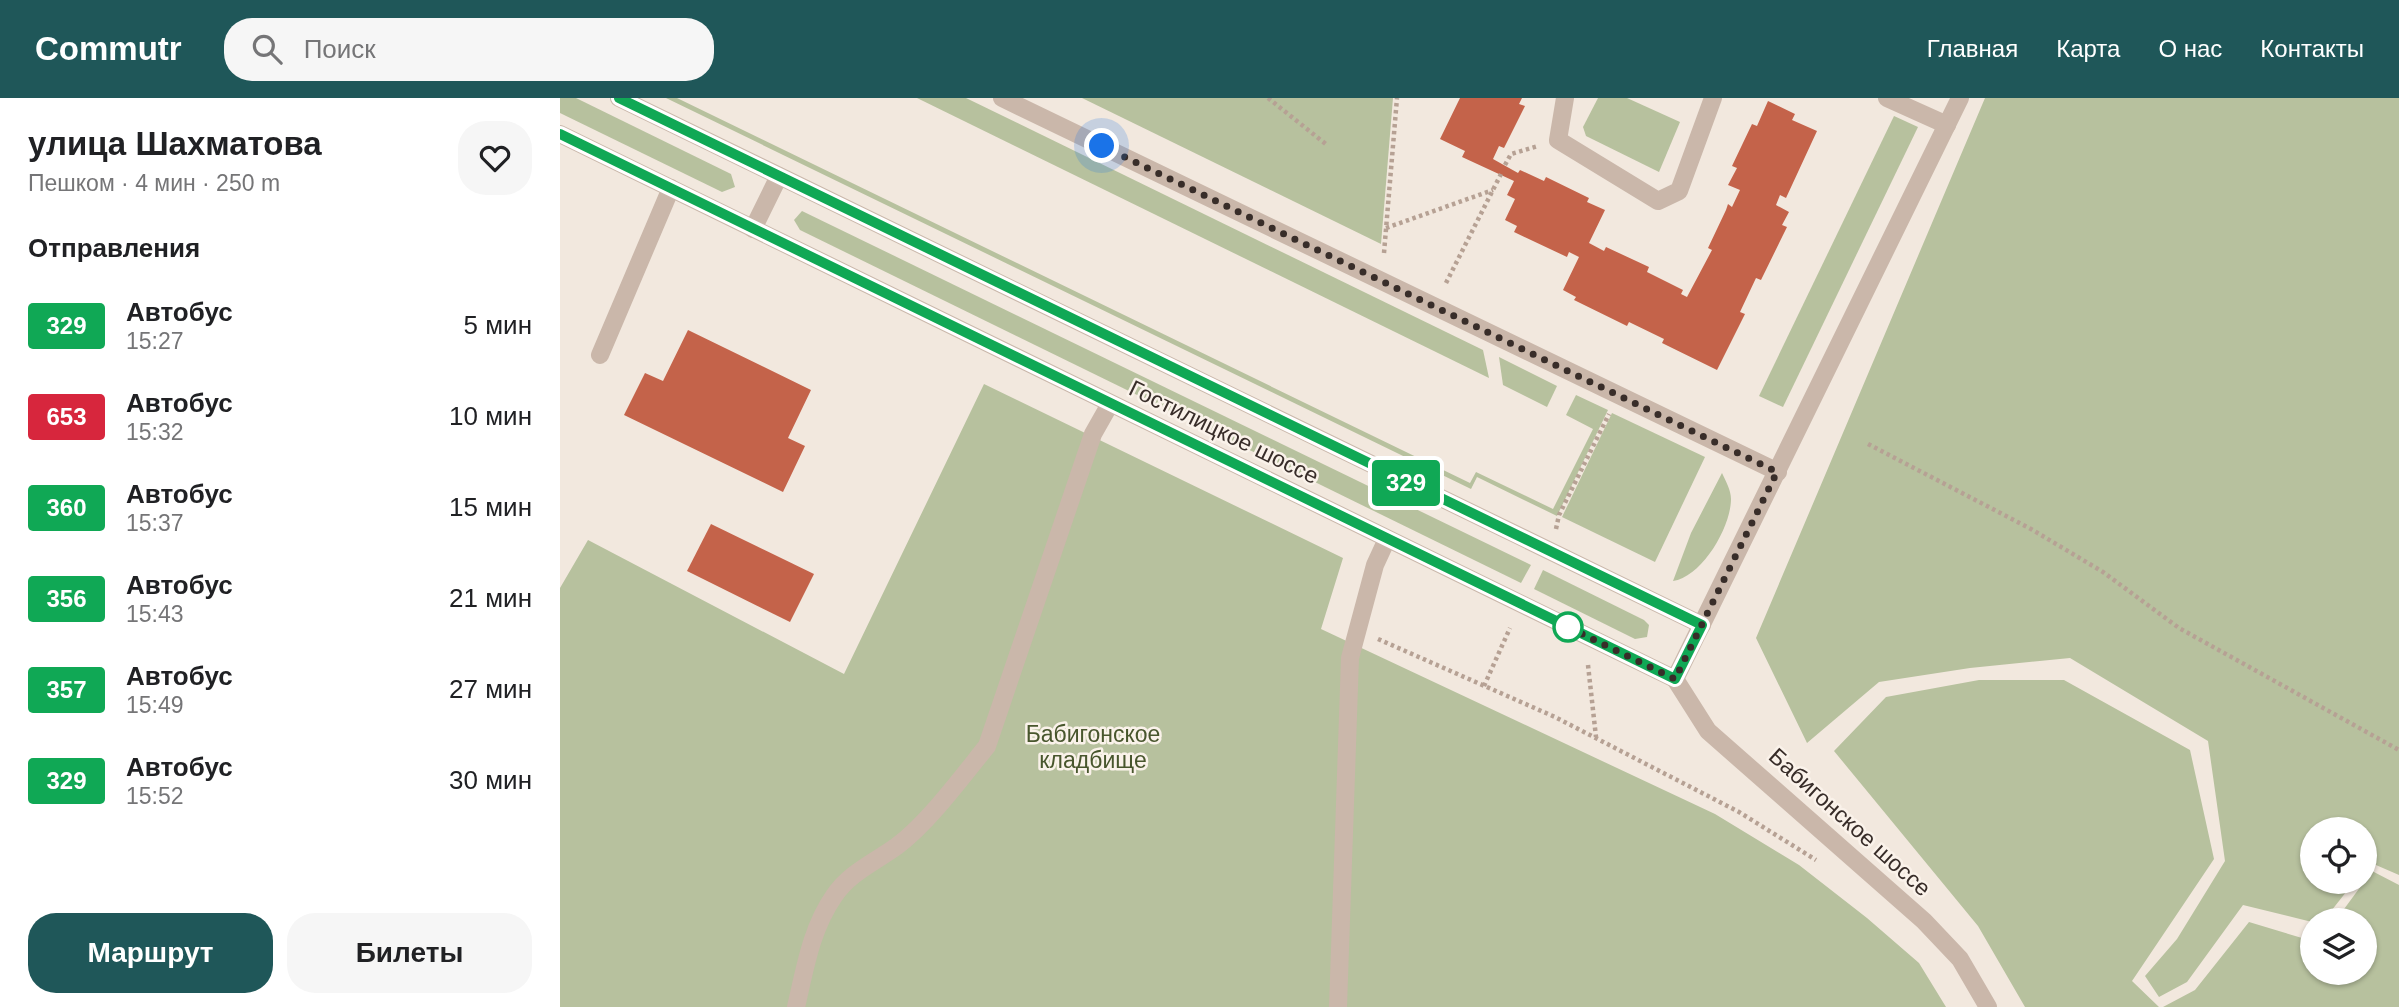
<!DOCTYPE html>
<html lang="ru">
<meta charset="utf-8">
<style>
:root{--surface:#fff;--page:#f6f6f6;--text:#202124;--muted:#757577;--accent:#1f5759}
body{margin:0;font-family:Helvetica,sans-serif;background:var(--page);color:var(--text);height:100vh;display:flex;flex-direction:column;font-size:26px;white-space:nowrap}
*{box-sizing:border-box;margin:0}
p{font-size:23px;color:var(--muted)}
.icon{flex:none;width:38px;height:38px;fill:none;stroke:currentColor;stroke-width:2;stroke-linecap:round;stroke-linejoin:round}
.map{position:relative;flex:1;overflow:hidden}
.side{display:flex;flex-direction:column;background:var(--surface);width:560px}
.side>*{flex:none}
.badge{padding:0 14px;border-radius:5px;font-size:24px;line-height:46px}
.buttons{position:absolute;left:1740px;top:719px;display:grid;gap:14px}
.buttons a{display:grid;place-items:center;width:77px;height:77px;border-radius:50%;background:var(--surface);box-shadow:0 2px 5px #0004;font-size:35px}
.you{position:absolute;width:35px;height:35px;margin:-18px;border:5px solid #fff;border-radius:50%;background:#1a73e8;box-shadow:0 0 0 10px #1a73e833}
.map>.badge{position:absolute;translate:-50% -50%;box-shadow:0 0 0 4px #fff}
h2{padding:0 28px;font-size:26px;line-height:63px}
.round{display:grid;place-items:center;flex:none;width:74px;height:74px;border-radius:28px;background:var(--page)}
.overview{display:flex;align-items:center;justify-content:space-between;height:119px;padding:0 28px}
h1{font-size:33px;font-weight:700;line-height:52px}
.primary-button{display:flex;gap:14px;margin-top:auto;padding:14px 28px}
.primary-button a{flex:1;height:80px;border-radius:28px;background:var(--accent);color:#fff;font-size:28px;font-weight:700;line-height:80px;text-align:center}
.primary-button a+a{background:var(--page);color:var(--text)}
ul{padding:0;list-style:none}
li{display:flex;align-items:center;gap:21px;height:91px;padding:0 28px}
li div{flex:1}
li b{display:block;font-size:26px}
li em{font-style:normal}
li .badge{min-width:77px;font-weight:700;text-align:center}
header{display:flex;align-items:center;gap:42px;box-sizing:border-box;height:98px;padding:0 35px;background:var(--accent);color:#fff}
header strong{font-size:33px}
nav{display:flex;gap:38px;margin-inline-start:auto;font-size:24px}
.search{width:490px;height:63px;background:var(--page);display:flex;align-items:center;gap:18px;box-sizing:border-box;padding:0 24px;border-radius:28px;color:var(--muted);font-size:26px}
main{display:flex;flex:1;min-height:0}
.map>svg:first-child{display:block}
.green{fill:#b7c19e}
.building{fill:#c4634a}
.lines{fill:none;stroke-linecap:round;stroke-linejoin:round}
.path{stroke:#b6a194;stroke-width:4.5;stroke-dasharray:3.5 3.5;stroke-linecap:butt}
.minor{stroke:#cab7aa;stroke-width:18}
.line-casing{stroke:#fff;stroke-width:16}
.line{stroke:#10a855;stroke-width:10}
.walk{stroke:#382d29;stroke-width:7;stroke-dasharray:0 12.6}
.stop-dot{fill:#fff;stroke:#10a855;stroke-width:3.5}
.labels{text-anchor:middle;stroke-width:5;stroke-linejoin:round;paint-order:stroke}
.street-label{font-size:23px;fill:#382d29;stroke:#faf2ea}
.park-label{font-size:23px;fill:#48562d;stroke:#faf2ea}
</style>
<header>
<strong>Commutr</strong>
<div class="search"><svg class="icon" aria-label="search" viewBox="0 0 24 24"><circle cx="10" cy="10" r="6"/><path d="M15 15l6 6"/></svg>Поиск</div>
<nav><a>Главная</a><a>Карта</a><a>О нас</a><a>Контакты</a></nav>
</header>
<main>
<section class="side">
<div class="overview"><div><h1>улица Шахматова</h1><p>Пешком · 4 мин · 250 m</p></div><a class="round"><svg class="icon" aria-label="heart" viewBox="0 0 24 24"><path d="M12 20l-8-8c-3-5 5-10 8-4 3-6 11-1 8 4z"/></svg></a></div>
<h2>Отправления</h2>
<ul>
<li><span class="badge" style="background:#10a855;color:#fff">329</span><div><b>Автобус</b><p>15:27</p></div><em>5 мин</em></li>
<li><span class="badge" style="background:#d7263d;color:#fff">653</span><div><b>Автобус</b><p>15:32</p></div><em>10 мин</em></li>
<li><span class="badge" style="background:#10a855;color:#fff">360</span><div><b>Автобус</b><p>15:37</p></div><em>15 мин</em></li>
<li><span class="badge" style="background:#10a855;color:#fff">356</span><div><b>Автобус</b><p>15:43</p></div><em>21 мин</em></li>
<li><span class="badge" style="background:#10a855;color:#fff">357</span><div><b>Автобус</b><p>15:49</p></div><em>27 мин</em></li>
<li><span class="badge" style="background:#10a855;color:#fff">329</span><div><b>Автобус</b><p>15:52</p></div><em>30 мин</em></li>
</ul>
<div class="primary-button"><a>Маршрут</a><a>Билеты</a></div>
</section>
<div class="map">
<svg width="1839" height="909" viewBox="0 0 1839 909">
<rect width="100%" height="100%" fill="#f2e8de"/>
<g class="green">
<path d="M0,0h16l155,76 4,13 -13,5 -162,-79z"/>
<path d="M106,0h11l793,385 6,-11 77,37 40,-80 -27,-14 10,-20 32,15 -51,106 -80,-39 -6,12z"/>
<path d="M357,0h49l517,252 6,28z"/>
<path d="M522,0h311l-12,146z"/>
<path d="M1038,0h29l53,24 -21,50 -73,-36 -3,-9z"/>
<path d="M1425,0h414v777l-30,-13 -5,6v-38h-52v52h42l-30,38 -12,2 -69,-17 -56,77 -28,15 -14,-21 32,-37 48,-78 -17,-120 -138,-83 -100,10 -91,14 -72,61 -51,-105z"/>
<path d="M1334,18l24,11 -135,280 -24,-11z"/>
<path d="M242,113l729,354 -10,18 -721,-353 -6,-10z"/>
<path d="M939,259l58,29 -10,21 -44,-22z"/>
<path d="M424,286l359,174 -22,71 394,185 84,51 68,53 52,45 27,44h-1386v-419l28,-48 256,134z"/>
<path d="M1052,315l93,44 -50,105 -93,-45z"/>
<path d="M1162,375c4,9 9,17 9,26 0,28 -29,78 -58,82l18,-48z"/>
<path d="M983,472l101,50 5,5 -2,12 -12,2 -101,-50z"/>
<path d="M1419,582h85l126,70 24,109 -82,122 27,26h-134l-47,-81 -144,-175 52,-54z"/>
<path d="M1812,773l27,14v122h-236l32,-17 54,-68 63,19v32h52v-53h-28z"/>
</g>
<g class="building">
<path d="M900,0h62l-3,6 6,2 -21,42 -5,-2 -6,13 25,14 2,-3 24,11 2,-4 43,21 -2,4 18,8 -16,33 15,8 2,-4 43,20 -2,5 36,18 -2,4 6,3 25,-47 -4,-2 18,-38 2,-6 4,3 8,-17 -12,-5 9,-17 -5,-2 20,-42 5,2 11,-25 27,13 -3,6 25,11 -31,67 -6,-3 -4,10 13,7 -7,13 5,2 -26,53 -5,-2 -16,34 5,2 -28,56 -55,-27 2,-4 -35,-17 -2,4 -53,-26 2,-3 -13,-7 16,-33 -10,-5 -2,5 -53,-25 3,-6 -12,-6 10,-21 -8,-4 7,-14 -52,-24 3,-6 -25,-12z"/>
<path d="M128,232l123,60 -23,48 17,8 -22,46 -159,-77 21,-42 18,8z"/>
<path d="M151,426l103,50 -24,48 -103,-51z"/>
</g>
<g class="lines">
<g class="path">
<path d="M708,0l59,47"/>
<path d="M945,67l6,-11 27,-8"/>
<path d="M826,130l107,-38"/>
<path d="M824,155l13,-155"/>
<path d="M886,185l55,-109"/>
<path d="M1308,346l163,85 72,43 76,56 220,122"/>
<path d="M996,431l3,-14 50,-101"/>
<path d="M818,541l177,78 184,95 77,48"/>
<path d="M1028,567l8,72"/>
<path d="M924,588l26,-58"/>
</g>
<g class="minor">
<path d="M59,0l1083,527"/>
<path d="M442,0l776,374"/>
<path d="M1005,0l-7,42 100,61 21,-10 34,-93"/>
<path d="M1327,0l60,27"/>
<path d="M0,36l1115,545"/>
<path d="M193,131l26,-53"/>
<path d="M40,257l71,-167"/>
<path d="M1115,581l285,-581"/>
<path d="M1115,581l33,52 216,190 36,38 28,48"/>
<path d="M236,909c9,-38 15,-78 38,-111 15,-23 41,-34 63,-50 31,-23 65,-69 90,-100l106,-312 17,-30"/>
<path d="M778,909l12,-349 25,-93 12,-26"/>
</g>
</g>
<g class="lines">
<defs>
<path id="line" d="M0,36l1115,545 27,-54 -1083,-527"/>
</defs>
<use href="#line" class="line-casing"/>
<use href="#line" class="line"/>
<path class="walk" d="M542,48l675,326 -102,207 -107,-52"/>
</g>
<circle class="stop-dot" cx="1008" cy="529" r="14"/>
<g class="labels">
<g class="street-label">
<text transform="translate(664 334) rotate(26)" y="8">Гостилицкое шоссе</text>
<text transform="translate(1290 724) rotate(42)" y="8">Бабигонское шоссе</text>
</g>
<g class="park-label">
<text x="533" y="644">Бабигонское<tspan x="533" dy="26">кладбище</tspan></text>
</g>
</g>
</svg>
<div class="buttons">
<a><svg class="icon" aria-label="locate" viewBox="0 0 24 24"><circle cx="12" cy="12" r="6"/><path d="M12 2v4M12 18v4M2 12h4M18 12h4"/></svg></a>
<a><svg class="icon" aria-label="layers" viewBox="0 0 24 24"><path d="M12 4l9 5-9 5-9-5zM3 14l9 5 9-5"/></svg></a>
</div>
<div class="you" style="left:542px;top:48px"></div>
<b class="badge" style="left:846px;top:385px;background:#10a855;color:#fff">329</b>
</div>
</main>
